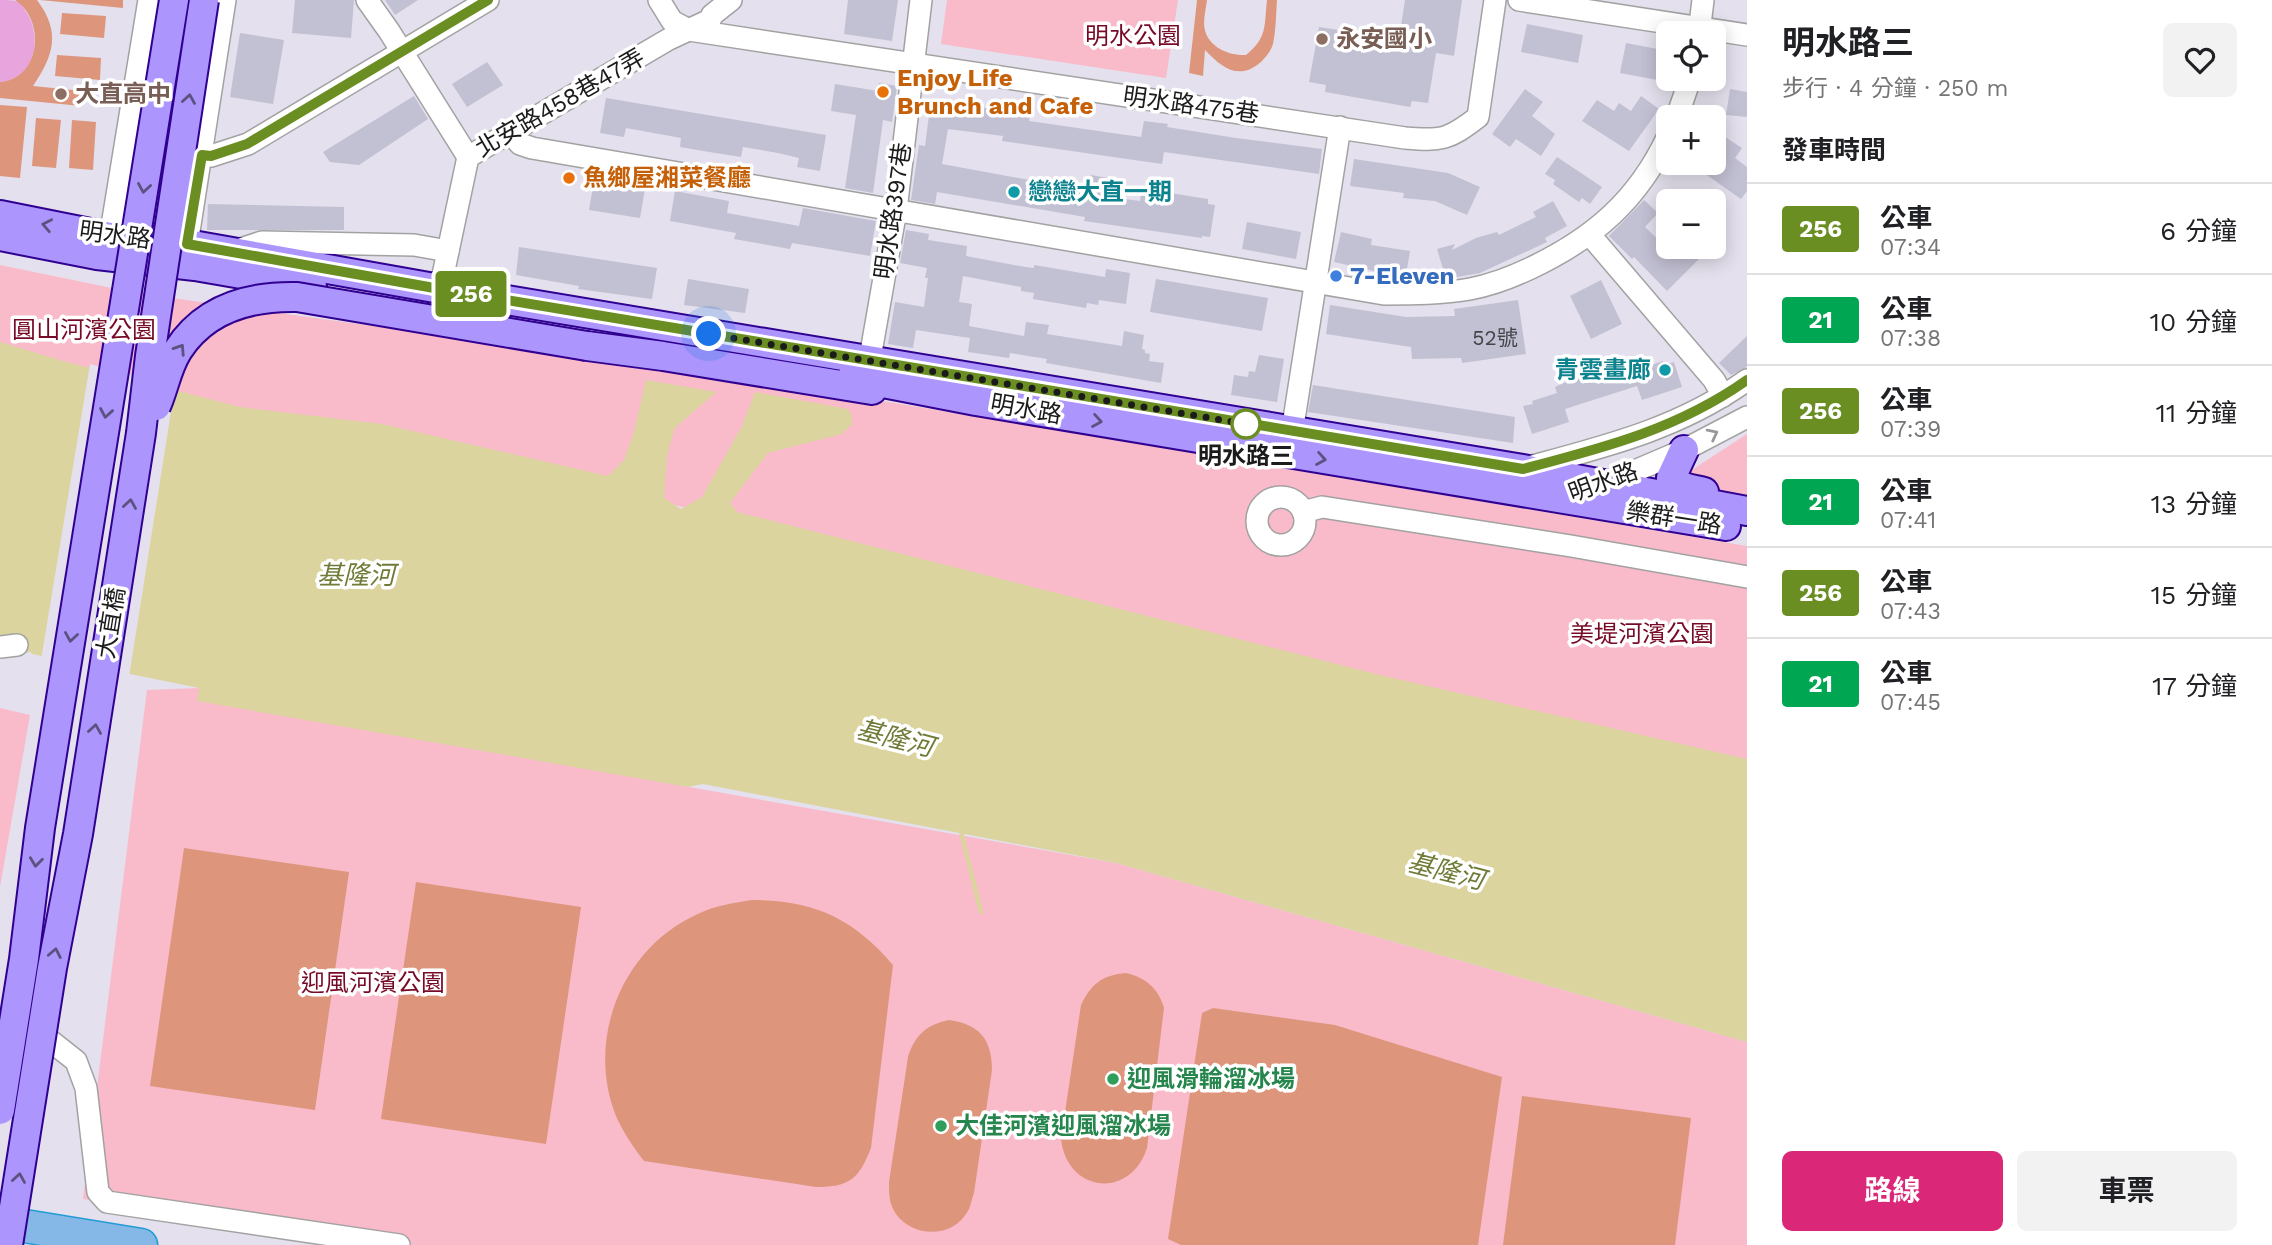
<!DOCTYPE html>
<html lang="zh-TW">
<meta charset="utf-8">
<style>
:root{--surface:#fff;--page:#f2f2f2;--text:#202124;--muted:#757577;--line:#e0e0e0;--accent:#db2777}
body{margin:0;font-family:"Work Sans","Noto Sans TC",sans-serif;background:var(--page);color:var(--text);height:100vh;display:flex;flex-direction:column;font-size:26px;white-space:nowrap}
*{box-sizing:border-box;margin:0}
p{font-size:23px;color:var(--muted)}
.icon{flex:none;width:38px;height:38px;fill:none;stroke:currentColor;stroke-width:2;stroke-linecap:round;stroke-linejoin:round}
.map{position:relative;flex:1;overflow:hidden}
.details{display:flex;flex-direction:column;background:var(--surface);width:525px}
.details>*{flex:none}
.badge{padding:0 14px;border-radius:5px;font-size:24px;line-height:46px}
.controls{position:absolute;left:1656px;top:21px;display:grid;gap:14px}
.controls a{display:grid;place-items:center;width:70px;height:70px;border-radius:10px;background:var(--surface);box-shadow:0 4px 18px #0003;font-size:35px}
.you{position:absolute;width:35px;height:35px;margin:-18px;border:5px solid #fff;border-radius:50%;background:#1a73e8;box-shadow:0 0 0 10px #1a73e833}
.map>.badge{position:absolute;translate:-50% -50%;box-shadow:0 0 0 4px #fff}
h2{padding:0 35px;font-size:26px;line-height:63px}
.round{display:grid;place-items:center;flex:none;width:74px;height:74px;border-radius:10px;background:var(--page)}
.overview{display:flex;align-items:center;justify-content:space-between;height:119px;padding:0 35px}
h1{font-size:33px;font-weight:700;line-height:52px}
.action{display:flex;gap:14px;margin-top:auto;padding:14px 35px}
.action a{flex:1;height:80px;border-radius:10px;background:var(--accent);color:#fff;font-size:28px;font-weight:700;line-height:80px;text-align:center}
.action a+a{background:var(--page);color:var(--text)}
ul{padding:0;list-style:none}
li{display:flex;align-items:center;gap:21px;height:91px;padding:0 35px;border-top:2px solid var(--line)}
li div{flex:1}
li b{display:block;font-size:26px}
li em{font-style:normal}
li .badge{min-width:77px;font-weight:700;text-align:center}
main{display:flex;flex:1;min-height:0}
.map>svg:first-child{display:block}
.grass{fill:#e8a4dd}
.park{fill:#f9baca}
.pitch{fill:#dd967c}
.water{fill:#dbd49f}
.pier{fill:#e4e0ed}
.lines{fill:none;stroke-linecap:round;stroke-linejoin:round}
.stream{stroke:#dbd49f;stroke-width:4.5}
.building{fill:#c2c0d3}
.minor-casing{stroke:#a2a2a2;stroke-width:24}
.major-casing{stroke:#300091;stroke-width:32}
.highway-casing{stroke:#229cd5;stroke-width:35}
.minor{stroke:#fff;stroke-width:21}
.major{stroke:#ac95fc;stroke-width:28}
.highway{stroke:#85b8e6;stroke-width:32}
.major-bridge-casing{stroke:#300091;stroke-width:32;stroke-linecap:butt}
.major-bridge{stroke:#ac95fc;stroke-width:28}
.oneway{stroke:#5c5280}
.oneway2{stroke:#989898}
.line-casing{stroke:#fff;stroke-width:16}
.line{stroke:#6b8e23;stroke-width:10}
.walk{stroke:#1b1b1b;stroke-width:7;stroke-dasharray:0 12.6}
.education-dot{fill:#8d6e63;stroke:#fff;stroke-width:2.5}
.food-dot{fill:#e8710a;stroke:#fff;stroke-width:2.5}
.culture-dot{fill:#0f9aa8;stroke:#fff;stroke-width:2.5}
.shop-dot{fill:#3f7fe0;stroke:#fff;stroke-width:2.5}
.stop-dot{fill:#fff;stroke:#6b8e23;stroke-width:3.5}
.leisure-dot{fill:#2e9e5b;stroke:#fff;stroke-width:2.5}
.labels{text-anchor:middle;stroke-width:7;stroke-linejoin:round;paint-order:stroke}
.number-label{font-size:21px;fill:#454449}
.park-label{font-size:24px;fill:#770a26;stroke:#fff}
.education-label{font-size:24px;font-weight:bold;fill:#785e54;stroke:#fff;text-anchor:start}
.food-label{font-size:24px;font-weight:bold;fill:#c56008;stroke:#fff;text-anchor:start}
.street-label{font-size:24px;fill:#1b1b1b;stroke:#fff}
.culture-label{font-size:24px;font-weight:bold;fill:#0d838f;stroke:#fff;text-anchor:start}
.shop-label{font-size:24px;font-weight:bold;fill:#366cbe;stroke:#fff;text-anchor:start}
.stop-label{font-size:24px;font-weight:bold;fill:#1b1b1b;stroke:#fff}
.leisure-label{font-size:24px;font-weight:bold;fill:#27864d;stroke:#fff;text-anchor:start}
.water-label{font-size:26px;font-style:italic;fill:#717b38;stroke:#fff}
</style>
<main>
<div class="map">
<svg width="1747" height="1245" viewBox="0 0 1747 1245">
<rect width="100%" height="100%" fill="#e4e0ed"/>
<path class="grass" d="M0,0c5,0 12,0 16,1 6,2 8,8 11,12 16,26 7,67 -27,69z"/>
<g class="park">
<path d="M947,0h231l-12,78 -225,-34z"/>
<path d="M0,265l136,28 561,78 162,26 888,149v221l-1175,-287 -448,-88 -124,-39z"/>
<path d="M1747,434v66l-72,-19z"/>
<path d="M200,688l489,99 427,76 631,179v203h-1354l-310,-46 64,-509z"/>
<path d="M0,708l30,7 -30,172z"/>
</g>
<g class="pitch">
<path d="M15,0h22c24,32 17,55 -4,86l50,5 -2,15 -81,-8v-16c41,-3 46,-62 15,-82z"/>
<path d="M40,0h83v8z"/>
<path d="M1197,0h10c-1,8 -3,16 -3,24 1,22 24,32 42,31 22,-18 18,-29 21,-55h10c-1,14 -1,30 -4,44 -2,7 -7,13 -12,18 -22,19 -39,6 -56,-12l-2,26 -14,-3z"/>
<path d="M62,13l44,3 -2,22 -44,-4z"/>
<path d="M57,55l44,3 -1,22 -45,-4z"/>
<path d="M0,105l27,2 -7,71 -20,-2z"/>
<path d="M36,118l25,2 -5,48 -24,-2z"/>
<path d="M72,120l24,2 -3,48 -24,-2z"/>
<path d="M184,848l165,24 -34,238 -165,-24z"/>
<path d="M416,882l165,25 -35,237 -165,-25z"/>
<path d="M752,900c62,0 101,18 141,65l-22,183c-12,30 -20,39 -55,39l-172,-26c-11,-14 -21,-29 -28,-45 -31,-78 7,-170 84,-203 17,-8 34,-10 52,-13z"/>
<path d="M1126,973c20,5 32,15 38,35l-17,140c-17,52 -80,45 -86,-9l20,-134c10,-21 21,-30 45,-32z"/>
<path d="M1213,1008l122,17 167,52 -24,168h-297l-13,-6 34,-226z"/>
<path d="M949,1020c30,4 43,19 43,50l-18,123c-2,5 -3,11 -5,16 -14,29 -55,30 -73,5 -7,-10 -7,-20 -7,-32l19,-125c7,-22 18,-32 41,-37z"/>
<path d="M1522,1096l169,22 -16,127h-172z"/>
</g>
<path class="water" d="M0,342l63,19 177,46 142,17 226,52 16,-16 10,-28 12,-52 70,12 -42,37 -7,27 -3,42 17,11 21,-12 40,-71 13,-34 93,17 4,7v8l-10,10 -74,19 -38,50 7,9 647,164 363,83v283l-631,-179 -413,-79 -15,3 -491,-86 2,-13 -167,-34 -1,-2 -31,3z"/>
<path class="pier" d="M90,364l88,23 -7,25 -42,265 -88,-17z"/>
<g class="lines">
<path class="stream" d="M960,828l21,84"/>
</g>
<g class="building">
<path d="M295,0h59l-3,38 -59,-5z"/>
<path d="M385,0h33l-23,15z"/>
<path d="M848,0h50l-6,41 -48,-7z"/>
<path d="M1405,0h57l-8,56 -18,-3 -8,50 -16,-2 -2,6 -85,-15 1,-7 -17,-3 10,-55 80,12z"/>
<path d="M1527,24l56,11 -5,28 -57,-11z"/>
<path d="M240,33l44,7 -11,64 -43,-7z"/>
<path d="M1626,43l42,8v31l-48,-9z"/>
<path d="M487,62l16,23 -36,22 -15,-23z"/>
<path d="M879,83l18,3 -5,36 -9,-2 -10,73 -28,-5 11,-73 -25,-4 4,-27 43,7z"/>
<path d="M1525,89l18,13 -11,14 23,18 -14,22 -25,-17 -6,8 -18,-13z"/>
<path d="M1730,89l17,3v25l-21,-2z"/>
<path d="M414,96l14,23 -69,46 -29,-3 -7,-10z"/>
<path d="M1641,96l18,13 -30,42 -47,-30 15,-21 17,11 5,-8 12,8z"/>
<path d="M606,98l220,37 -6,36 -23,-4 2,-9 -21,-5 -35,-6 -2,10 -38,-6 -23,-4 1,-9 -55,-10 -2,9 -24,-4z"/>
<path d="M931,100l75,11 2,-11 24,3 -3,18 97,14 15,2 3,-16 24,3 -1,3 69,11 86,11 -3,25 -155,-22 -2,12 -160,-23 1,-5 -55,-7 -6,35 147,27 2,-16 28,5 -2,18 23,3 1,-7 9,1 1,-5 57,9v5l7,1 -5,32 -8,-1v2l-118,-17 1,-4 -148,-25 -2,12 -24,-4 8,-55 6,1z"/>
<path d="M1725,137l17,11 -7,10 12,9v24l-6,8 -40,-28 6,-8h6v-9z"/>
<path d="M1557,157l45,30 -12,17 -8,-6 -3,4 -26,-18 2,-4 -10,-6z"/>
<path d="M1354,159l94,14 32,14 -13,28 -32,-14 -32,-3 1,-5 -54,-7z"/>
<path d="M594,181l51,8 -5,29 -51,-8z"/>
<path d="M675,191l54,10 -2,12 72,13 4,-18 73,13 -6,35 -78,-13 -2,6 -56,-10 2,-6 -66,-12z"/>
<path d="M1644,200l14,13 -13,14 26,25 5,-5h18l9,8 -36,36 -33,-34 -2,2 -23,-23z"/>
<path d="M1553,201l14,25 -22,12 2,4 -67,31 -34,6 -9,-30 18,-5 -3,6 24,-12 21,-6 2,3 37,-18 -3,-5z"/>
<path d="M208,204l136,3v23h-137z"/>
<path d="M1247,222l54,10 -5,27 -54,-10z"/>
<path d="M906,230l23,4 -1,6 39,6 -1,10 59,11 9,1v-3l71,12 1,-8 24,4 -4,31 -27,-4 -1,5 -11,-2 -1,5 -53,-9 1,-6 -13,-2v-4l-58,-11 -4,26 13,2 -3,22 55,10 2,-14 23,3 -2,9 75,12 2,-15 20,4 -2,14 3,1v3l5,1 -1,7 15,2 -3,20 -115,-20 1,-4 -37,-6 -1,5 -41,-6 2,-14 -54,-8 -3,18 -25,-4 7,-42 29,5 4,-29h-3l2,-10 -27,-5z"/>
<path d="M1341,232l31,7 -1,6 39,6 -5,30 -31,-5v-5l-40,-9z"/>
<path d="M519,247l138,21 -5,31 -74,-10 1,-3 -63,-11z"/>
<path d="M688,279l61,10 -4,24 -61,-8z"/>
<path d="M1156,279l112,19 -6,33 -112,-19z"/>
<path d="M1601,280l21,44 -31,15 -21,-43z"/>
<path d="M1518,300l8,54 -64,9 -1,-5 -49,1 -1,-12 -85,-13 4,-29 76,12 49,-1 -1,-7z"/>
<path d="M1747,336v31l-16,8 -12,-12z"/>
<path d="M1259,355l25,4 -7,43 -46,-7 3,-20 14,2 1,-6 6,1z"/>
<path d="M1663,361l1,4 10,-3 8,25 -40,13 -5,-14 -72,23 4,13 -37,12 -9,-28 10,-2 -1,-3 25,-8 -2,-6 20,-9 -1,-4 38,-11 1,4 21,-4 2,7z"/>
<path d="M1313,385l202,32 -2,26 -205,-31z"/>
</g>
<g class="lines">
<defs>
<g id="minor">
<path d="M367,0l22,31 79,126"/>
<path d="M659,0l13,21 17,9 716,108c37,3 43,2 73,-21l17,-117"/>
<path d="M1519,0l228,35"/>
<path d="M1699,33l4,-33"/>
<path d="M1677,117l13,-38"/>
<path d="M510,132l10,12 12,4 852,146c29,0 58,0 86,-5 21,-4 42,-12 61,-21 63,-30 107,-68 137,-132"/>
<path d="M126,146l85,10 37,-12 240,-144"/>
<path d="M1590,235l124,145 9,16"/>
<path d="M108,250l41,-250"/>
<path d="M235,251l27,-9 152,3 34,6"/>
<path d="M185,257l40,-257"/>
<path d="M440,289l28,-132 201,-118 41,-19 2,-5 19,-15"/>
<path d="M867,375l29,-165 25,-210"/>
<path d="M1292,432l48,-305"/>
<path d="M1529,467c78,-21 151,-39 218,-87"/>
<path d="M1602,485l82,-35 63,-33"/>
<circle cx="1281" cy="521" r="24"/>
<path d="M1303,512l19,-5 249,39 176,31"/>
<path d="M0,647l17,-2"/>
<path d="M26,1038l26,4 24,19 10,27 12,104 9,10 292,43"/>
</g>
<g id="major">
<path d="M0,215l110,22 77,7 253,45 1083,180 224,42"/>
<path d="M0,236l97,19 98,11 117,20"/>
<path d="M587,346l76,10 209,34"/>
<path d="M852,377l124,24 750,125"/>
<path d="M1684,450l-13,28c6,10 22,11 33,14"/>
</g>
<path id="highway" d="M0,1222l141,23"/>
</defs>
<use href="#minor" class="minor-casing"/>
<use href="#major" class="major-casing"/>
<use href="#highway" class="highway-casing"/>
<use href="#minor" class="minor"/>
<use href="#major" class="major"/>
<use href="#highway" class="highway"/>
<defs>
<g id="major-bridge">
<path d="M156,406c8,-18 11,-39 22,-56 27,-42 72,-54 119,-53l290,49"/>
<path d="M0,1110l24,-151 16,-131 134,-828"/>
<path d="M8,1245l44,-277 26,-134 63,-401 9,-77 54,-356"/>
</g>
</defs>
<use href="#major-bridge" class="major-bridge-casing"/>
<use href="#major-bridge" class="major-bridge"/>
</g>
<defs><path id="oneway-chevron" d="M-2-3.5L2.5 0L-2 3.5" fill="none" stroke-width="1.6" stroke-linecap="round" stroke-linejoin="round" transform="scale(1.75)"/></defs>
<g class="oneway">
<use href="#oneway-chevron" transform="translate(189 99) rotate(-81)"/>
<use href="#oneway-chevron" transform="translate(144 188) rotate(99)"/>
<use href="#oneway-chevron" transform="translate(47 225) rotate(-169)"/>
<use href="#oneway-chevron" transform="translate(180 349) rotate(-57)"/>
<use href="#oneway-chevron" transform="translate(106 413) rotate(100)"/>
<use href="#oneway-chevron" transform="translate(1097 421) rotate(10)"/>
<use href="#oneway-chevron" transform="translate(1321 459) rotate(10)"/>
<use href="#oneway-chevron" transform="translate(130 504) rotate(-81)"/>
<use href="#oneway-chevron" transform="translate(71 637) rotate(99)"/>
<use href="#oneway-chevron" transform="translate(95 729) rotate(-81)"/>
<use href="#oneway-chevron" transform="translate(36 862) rotate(97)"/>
<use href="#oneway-chevron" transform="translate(55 953) rotate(-79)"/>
<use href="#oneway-chevron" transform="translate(19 1178) rotate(-81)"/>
</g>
<use class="oneway2" href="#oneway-chevron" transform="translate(1713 434) rotate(-27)"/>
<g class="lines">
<defs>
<path id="line" d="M488,0l-241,144 -36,12 -9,-1 -15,89 253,45 1083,180c80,-21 155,-40 224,-89"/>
</defs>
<use href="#line" class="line-casing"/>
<use href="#line" class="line"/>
<path class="walk" d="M709,334l537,90"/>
</g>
<g class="education-dot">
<circle cx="1322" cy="39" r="7"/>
<circle cx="61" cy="94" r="7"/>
</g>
<g class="food-dot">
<circle cx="883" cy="92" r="7"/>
<circle cx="569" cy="178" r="7"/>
</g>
<g class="culture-dot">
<circle cx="1014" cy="192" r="7"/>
<circle cx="1665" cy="370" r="7"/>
</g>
<circle class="shop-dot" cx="1336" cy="276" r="7"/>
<circle class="stop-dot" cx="1246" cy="424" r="14"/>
<g class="leisure-dot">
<circle cx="1113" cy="1079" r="7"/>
<circle cx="941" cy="1126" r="7"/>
</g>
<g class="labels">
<g class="number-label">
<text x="1495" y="345">52號</text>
</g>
<g class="park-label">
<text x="1133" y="44">明水公園</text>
<text x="84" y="338">圓山河濱公園</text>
<text x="1642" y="642">美堤河濱公園</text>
<text x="373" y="991">迎風河濱公園</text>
</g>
<g class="education-label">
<text x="1336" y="47">永安國小</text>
<text x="75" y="102">大直高中</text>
</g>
<g class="food-label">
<text x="897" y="86">Enjoy Life<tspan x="897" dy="28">Brunch and Cafe</tspan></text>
<text x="583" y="186">魚鄉屋湘菜餐廳</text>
</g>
<g class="street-label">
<text transform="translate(560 103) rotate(-30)" y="8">北安路458巷47弄</text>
<text transform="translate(1191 105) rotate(8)" y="8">明水路475巷</text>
<text transform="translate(893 211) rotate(-82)" y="8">明水路397巷</text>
<text transform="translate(115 235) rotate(8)" y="8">明水路</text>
<text transform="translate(1026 409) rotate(10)" y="8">明水路</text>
<text transform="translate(1603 482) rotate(-20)" y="8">明水路</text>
<text transform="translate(1674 518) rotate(9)" y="8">樂群一路</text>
<text transform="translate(111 623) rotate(-81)" y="8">大直橋</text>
</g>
<g class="culture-label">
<text x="1028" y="200">戀戀大直一期</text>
<text x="1651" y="378" text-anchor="end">青雲畫廊</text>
</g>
<g class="shop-label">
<text x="1350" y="284">7-Eleven</text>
</g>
<g class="stop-label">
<text x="1246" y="464">明水路三</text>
</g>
<g class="leisure-label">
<text x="1127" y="1087">迎風滑輪溜冰場</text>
<text x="955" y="1134">大佳河濱迎風溜冰場</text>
</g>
<g class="water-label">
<text x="356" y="584">基隆河</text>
<text transform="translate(895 738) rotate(14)" y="9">基隆河</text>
<text transform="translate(1446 871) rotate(14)" y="9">基隆河</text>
</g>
</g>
</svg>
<div class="controls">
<a><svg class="icon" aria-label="locate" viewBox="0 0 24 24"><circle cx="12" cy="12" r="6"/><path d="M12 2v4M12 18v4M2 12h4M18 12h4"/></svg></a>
<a>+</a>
<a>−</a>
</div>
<div class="you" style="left:709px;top:334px"></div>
<b class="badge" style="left:471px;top:294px;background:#6b8e23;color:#fff">256</b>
</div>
<section class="details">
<div class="overview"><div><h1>明水路三</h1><p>步行 · 4 分鐘 · 250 m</p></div><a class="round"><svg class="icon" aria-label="heart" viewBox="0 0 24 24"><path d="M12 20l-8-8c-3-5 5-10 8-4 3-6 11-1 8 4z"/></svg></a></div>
<h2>發車時間</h2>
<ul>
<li><span class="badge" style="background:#6b8e23;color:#fff">256</span><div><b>公車</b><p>07:34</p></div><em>6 分鐘</em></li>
<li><span class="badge" style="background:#00a651;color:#fff">21</span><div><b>公車</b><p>07:38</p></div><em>10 分鐘</em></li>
<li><span class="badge" style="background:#6b8e23;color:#fff">256</span><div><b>公車</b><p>07:39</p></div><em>11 分鐘</em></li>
<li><span class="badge" style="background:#00a651;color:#fff">21</span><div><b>公車</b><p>07:41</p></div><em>13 分鐘</em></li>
<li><span class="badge" style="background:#6b8e23;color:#fff">256</span><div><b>公車</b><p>07:43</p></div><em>15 分鐘</em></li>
<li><span class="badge" style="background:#00a651;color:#fff">21</span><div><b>公車</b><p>07:45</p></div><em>17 分鐘</em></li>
</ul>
<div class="action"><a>路線</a><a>車票</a></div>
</section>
</main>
